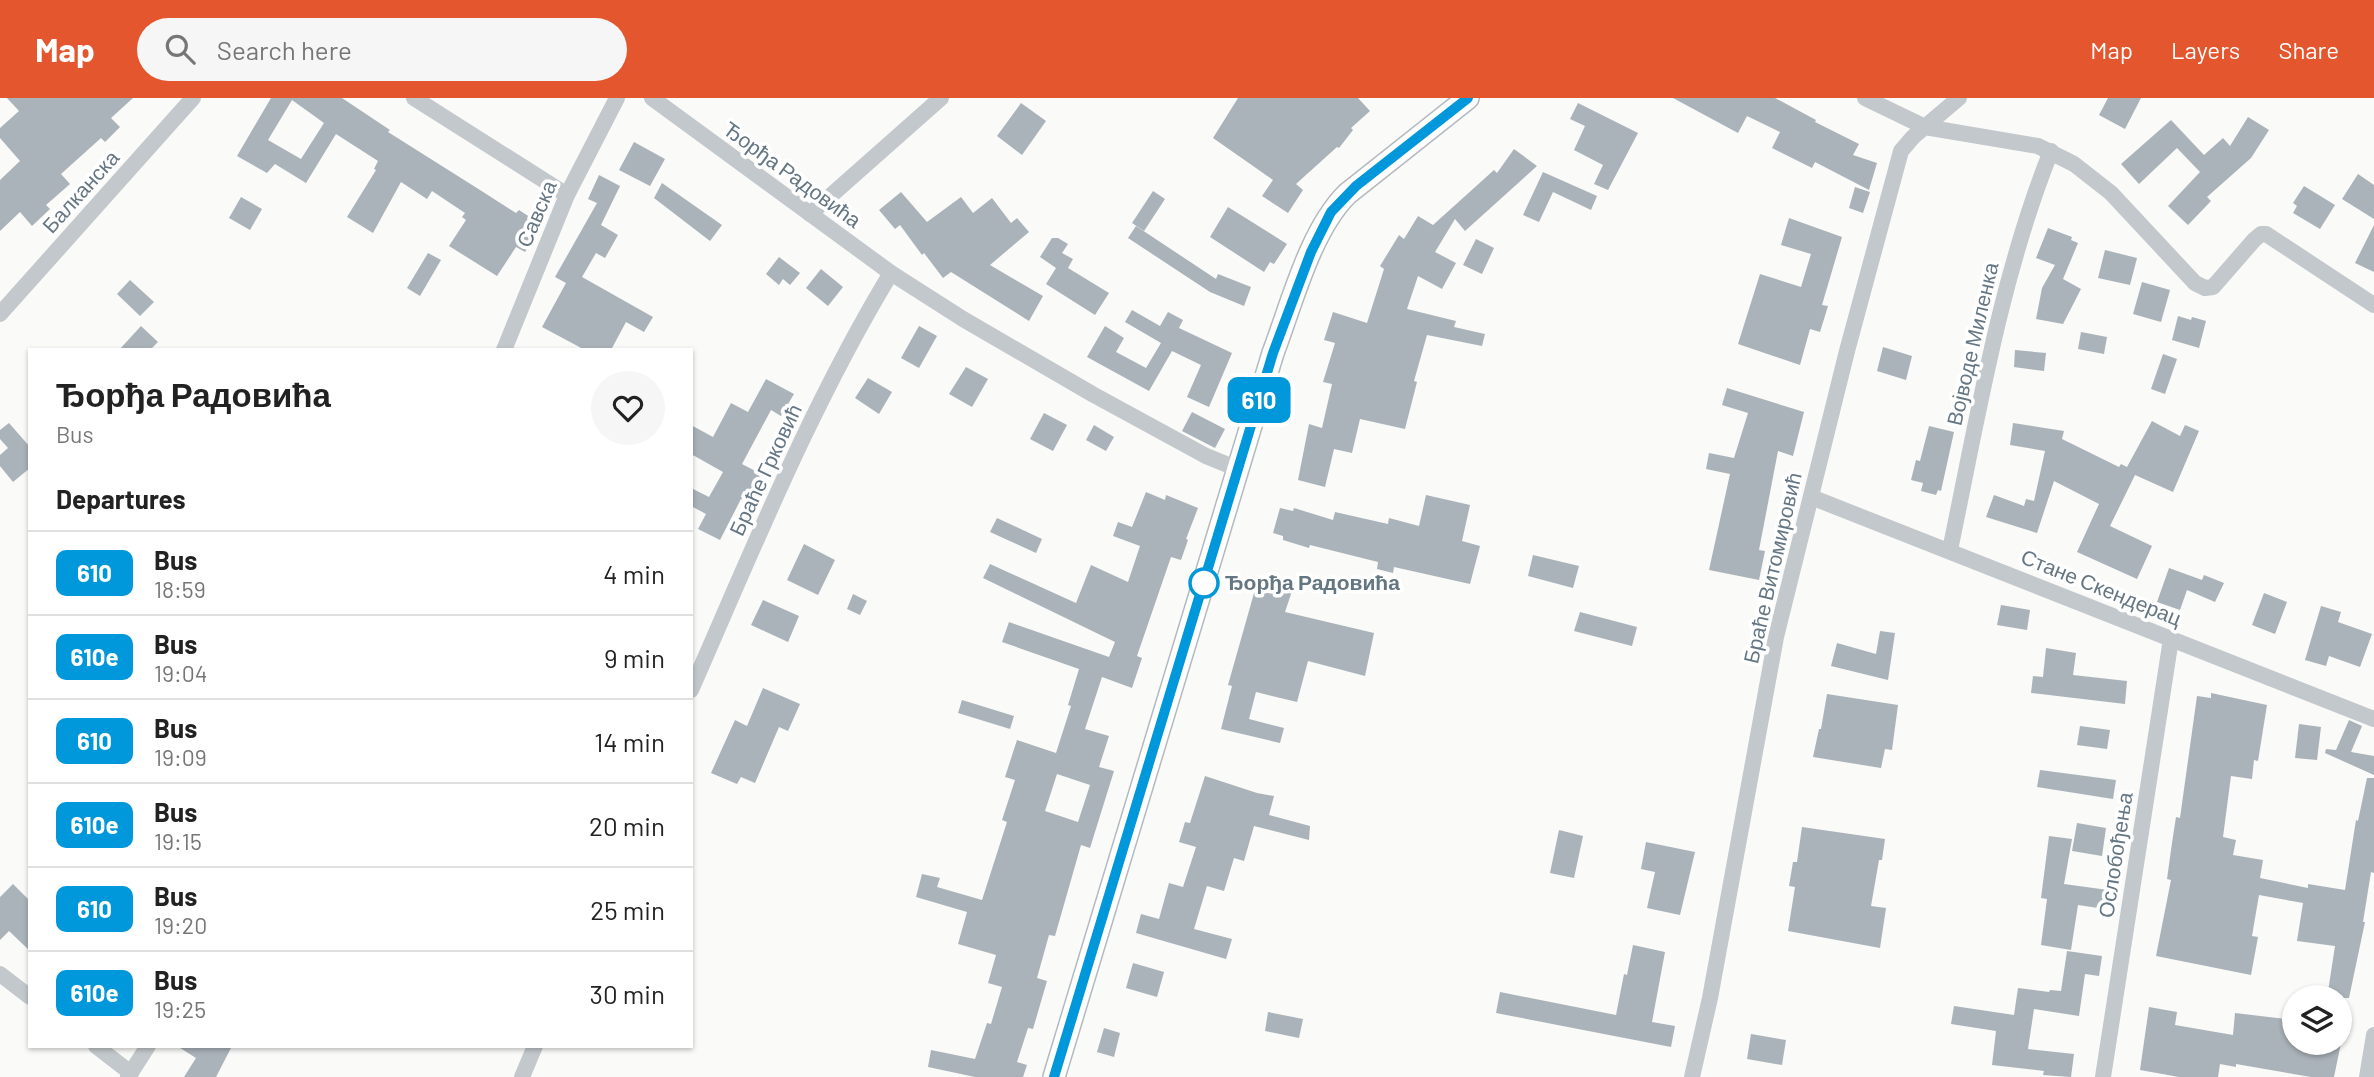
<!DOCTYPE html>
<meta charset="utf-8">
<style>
:root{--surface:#fff;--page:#f6f6f6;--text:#222;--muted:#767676;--line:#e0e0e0;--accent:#e4572e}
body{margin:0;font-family:Barlow,sans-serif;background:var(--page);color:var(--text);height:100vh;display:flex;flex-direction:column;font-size:26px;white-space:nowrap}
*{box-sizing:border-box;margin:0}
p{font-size:23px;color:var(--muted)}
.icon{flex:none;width:38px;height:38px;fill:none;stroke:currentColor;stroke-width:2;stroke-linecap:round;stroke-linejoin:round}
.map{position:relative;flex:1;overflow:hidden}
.details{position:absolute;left:28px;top:250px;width:665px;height:700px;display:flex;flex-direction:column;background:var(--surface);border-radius:0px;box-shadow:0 2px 5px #0004}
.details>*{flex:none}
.badge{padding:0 14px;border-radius:10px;font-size:24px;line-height:46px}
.buttons{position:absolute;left:2282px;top:887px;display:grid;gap:14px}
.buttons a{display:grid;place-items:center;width:70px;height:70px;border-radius:50%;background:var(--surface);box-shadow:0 2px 5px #0004;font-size:35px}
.map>.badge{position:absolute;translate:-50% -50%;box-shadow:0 0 0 4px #fff}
h2{padding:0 28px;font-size:26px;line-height:63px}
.round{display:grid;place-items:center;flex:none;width:74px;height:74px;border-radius:37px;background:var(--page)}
.overview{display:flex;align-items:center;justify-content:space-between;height:119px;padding:0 28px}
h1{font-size:33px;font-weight:800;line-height:52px}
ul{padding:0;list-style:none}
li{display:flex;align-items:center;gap:21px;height:84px;padding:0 28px;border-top:2px solid var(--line)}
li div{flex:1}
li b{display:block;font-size:26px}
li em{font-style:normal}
li .badge{min-width:77px;font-weight:700;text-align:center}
header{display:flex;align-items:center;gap:42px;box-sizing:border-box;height:98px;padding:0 35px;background:var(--accent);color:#fff}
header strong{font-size:33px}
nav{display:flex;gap:38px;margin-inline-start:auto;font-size:24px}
.search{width:490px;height:63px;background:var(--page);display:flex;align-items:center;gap:18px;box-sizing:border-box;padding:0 24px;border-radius:38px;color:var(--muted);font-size:26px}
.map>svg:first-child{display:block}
.building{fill:#aab3b9;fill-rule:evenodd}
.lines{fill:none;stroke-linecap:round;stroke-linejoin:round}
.secondary-casing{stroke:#b3babf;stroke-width:24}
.street{stroke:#c3c8cc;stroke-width:16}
.secondary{stroke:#fff;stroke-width:21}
.line-casing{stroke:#fff;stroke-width:16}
.line{stroke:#0098da;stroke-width:10}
.stop-dot{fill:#fff;stroke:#0098da;stroke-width:3.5}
.labels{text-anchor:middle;stroke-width:7;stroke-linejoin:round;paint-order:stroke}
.street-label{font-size:21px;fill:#657683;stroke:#fff}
.stop-label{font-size:21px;font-weight:bold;fill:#657683;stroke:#fff;text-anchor:start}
</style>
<header>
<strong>Map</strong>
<div class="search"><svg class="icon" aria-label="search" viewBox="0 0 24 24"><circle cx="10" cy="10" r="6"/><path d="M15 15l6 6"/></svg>Search here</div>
<nav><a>Map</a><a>Layers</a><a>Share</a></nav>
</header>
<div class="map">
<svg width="2374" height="979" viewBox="0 0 2374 979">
<rect width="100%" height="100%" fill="#fafaf8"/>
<g class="building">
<path d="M7,0h126l-22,20 9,9 -15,15 -4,-4 -40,36 9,10 -24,21 4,4 -18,17 -12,-14 -20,19v-51l20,-19 -20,-23v-10l19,-17z"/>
<path d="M271,0h71l48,32 -2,2 92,58 36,23 3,-3 23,15 -17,27 -9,-5 -19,29 -48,-30 17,-26 -4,-3 3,-4 -33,-22 -5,8 -26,-17 -28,51 -26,-16 29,-47 -2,-1 4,-8 -42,-27 -30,49 -31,-19 -8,9 -30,-17zM292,2l32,23 -23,36 -33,-19z"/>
<path d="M1238,0h120l12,13 -19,17 2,2 -14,18 -2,-1 -41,37 7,6 -15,23 -26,-17 11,-16 -60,-42z"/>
<path d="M1673,0h102l41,22 -1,2 44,22 -6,11 24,8 -8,27 -54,-28 -3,6 -40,-20 8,-16 -33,-16 -9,17z"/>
<path d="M2108,0h33l-16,31 -26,-14z"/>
<path d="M1021,5l25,18 -24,34 -25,-19z"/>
<path d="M1578,5l60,30 -30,57 -14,-6 9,-19 -29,-15 11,-24 -15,-7z"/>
<path d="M2248,19l21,13 -18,28 -44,39 4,4 -23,24 -20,-19 32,-34 -23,-24 -38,36 -18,-20 50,-44 33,35 19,-17 7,8z"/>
<path d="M634,44l31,17 -15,27 -31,-16z"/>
<path d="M1514,51l23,17 -72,65 -10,-12 -20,33 21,11 -14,26 -24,-13 -11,33 49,12 -2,6 31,7 -3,12 -55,-11 -13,46 3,1 -12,47 -45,-10 -8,34 -18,-4 -9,38 -27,-7 11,-56 13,4 10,-44 -9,-2 12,-39 -11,-3 9,-28 34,11 17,-54 -4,-3 19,-31 5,4 14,-23 15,9 61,-55 3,3z"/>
<path d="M1543,74l54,24 -6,14 -38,-18 -14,30 -16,-7z"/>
<path d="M2358,76l16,11v34l-32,-20z"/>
<path d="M599,77l21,11 -19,39 17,10 -13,23 -9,-5 -14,24 71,40 -9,15 -18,-10 -15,28h-26l-43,-23 24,-44 -11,-6 42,-74 -9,-4z"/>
<path d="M662,85l60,42 -12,16 -56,-43z"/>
<path d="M2304,88l31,19 -15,24 -27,-16 4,-7 -4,-3z"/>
<path d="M1855,89l15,5 -7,21 -14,-5z"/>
<path d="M1153,93l12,8 -21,32 -12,-8z"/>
<path d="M901,94l26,30 34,-25 12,16 19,-15 19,25 6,-5 12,14 -39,33 53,31 -14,25 -78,-49 -8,6 -19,-25 -2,2 -22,-30 -5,4 -16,-19z"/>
<path d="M241,99l21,12 -12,21 -21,-12z"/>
<path d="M1228,109l59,37 -13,20 -4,-2 -6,10 -54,-35z"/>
<path d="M1789,120l53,19 -20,68 6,1 -8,26 -10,-3 -10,36 -62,-21 22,-70 41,13 10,-33 -30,-9z"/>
<path d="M2374,127v47l-19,-9z"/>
<path d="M1136,128l80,53 2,-5 33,13 -7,19 -34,-14 -82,-54z"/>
<path d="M2048,130l24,9 -1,3 7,3 -15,36 18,10 -18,35 -27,-5 6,-31 13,-23 -19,-7z"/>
<path d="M1052,140h6l10,6 -6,9 11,6 -5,9 41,25 -14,22 -49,-31 10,-16 -16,-11z"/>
<path d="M1476,141l18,9 -12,26 -19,-9z"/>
<path d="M2105,152l32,8 -7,27 -32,-7z"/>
<path d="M428,155l13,7 -21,36 -13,-8z"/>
<path d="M779,159l21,16 -10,12 -7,-6 -4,6 -13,-11z"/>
<path d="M821,171l22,18 -15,19 -22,-18z"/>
<path d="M130,182l24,22 -14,14 -23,-22z"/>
<path d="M2142,184l28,8 -9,32 -28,-8z"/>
<path d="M1132,212l28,16 8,-14 15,8 -4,8 53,25 -23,54 -22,-10 14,-32 -29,-14 -23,40 -62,-34 18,-31 19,12 -8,14 30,16 15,-25 -36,-21z"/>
<path d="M2178,218l13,4 1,-3 14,4 -7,27 -27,-8z"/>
<path d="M141,228l17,16 -8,8h-31z"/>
<path d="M919,228l18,10 -18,32 -18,-10z"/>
<path d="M2081,234l26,5 -3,17 -26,-5z"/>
<path d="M1883,249l29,9 -6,24 -29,-9z"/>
<path d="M2015,252l31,3 -2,18 -30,-4z"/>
<path d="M2163,256l14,5 -12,35 -14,-5z"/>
<path d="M966,269l22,12 -16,28 -23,-13z"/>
<path d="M868,280l24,14 -13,22 -24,-16z"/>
<path d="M766,281l28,15 -13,22 -10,-6 -29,54 19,10 -15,27 -5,-2 -21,41 -22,-11 8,-15 -15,-8v-18l18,9 14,-25 -32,-18v-29l22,12 18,-34 17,9z"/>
<path d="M1727,290l77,24 -11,44 -15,-5 -19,99 6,1 -6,29 -50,-10 21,-96 -24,-5 3,-16 25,5 14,-45 -26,-8z"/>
<path d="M1192,314l33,17 -10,19 -33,-17z"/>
<path d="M1044,315l23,12 -14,26 -23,-12z"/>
<path d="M2152,323l28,15 5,-11 14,6 -26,61 -38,-17 -25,51 42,20 -15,33 -60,-27 22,-48 -45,-23 -17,52 -51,-16 8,-22 30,11 2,-7 8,2 11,-50 -35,-6 3,-22 51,8 -2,8 57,28 2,-3 6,3z"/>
<path d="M9,325l21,24v21l-17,14 -13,-16v-11l8,-7 -8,-9v-9z"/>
<path d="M1094,327l20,12 -8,14 -20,-11z"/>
<path d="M1929,328l25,6 -13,59 -3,-1 -2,5 -15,-4 2,-8 -12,-3 5,-20 4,1z"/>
<path d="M1146,394l19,8 1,-5 32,13 -12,31 2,1 -7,20 -10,-3 -34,99 5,2 -10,30 -30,-11 -17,52 24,7 -10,31 15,4 -24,77 -9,-3 -26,91 -6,-1 -12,43 10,3 -14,48 -5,-1 -11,34 10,3 -4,12h-48l-47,-10 3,-17 44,9 12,-36 4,1 11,-37 -14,-4 8,-28 -38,-11 9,-32 -51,-15 6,-23 18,4 -3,9 45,13 25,-78 -5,-2 13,-40 -10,-3 12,-37 39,13 15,-47 -3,-1 11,-36 -77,-27 7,-20 100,35 6,-15 -132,-64 7,-14 86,39 15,-38 37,17 12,-36 -27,-10 5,-14 14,5zM1057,676l33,11 -12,37 -33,-11z"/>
<path d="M1426,397l44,10 -8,36 18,5 -10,38 -76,-17 -1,6 -16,-4 1,-7 -68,-17 -1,3 -26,-8v-4l-10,-3 7,-25 13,3 1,-3 39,12 2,-8 53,12 1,-6 30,8z"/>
<path d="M997,420l45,21 -6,14 -46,-21z"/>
<path d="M804,446l31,16 -17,35 -31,-15z"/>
<path d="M1533,457l46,11 -6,22 -45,-12z"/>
<path d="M2169,470l33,12 2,-5 20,8 -9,19 -28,-12 -7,20 -23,-8z"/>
<path d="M1258,481l34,12 -7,21 89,21 -9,43 -57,-15 -11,41 -41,-10 -7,27 35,9 -4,15 -59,-14 11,-43 -4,-1z"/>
<path d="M2264,495l23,9 -12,32 -23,-9z"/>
<path d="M853,496l14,7 -7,14 -13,-6z"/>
<path d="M763,502l36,16 -11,26 -37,-17z"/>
<path d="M2001,507l29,5 -3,20 -30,-5z"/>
<path d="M2321,508l20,6 -3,10 34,12 -12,33 -31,-11 -3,10 -21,-6z"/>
<path d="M1580,514l57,15 -5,19 -58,-15z"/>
<path d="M1880,533l15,2 -7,47 -57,-14 6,-23 39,11z"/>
<path d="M2046,550l30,5 -3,22 54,6 -2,23 -94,-11 2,-17 10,1z"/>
<path d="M763,590l37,16 -12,27 -9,-4 -24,56 -14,-6 -4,7 -26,-11 24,-53 12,6z"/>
<path d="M2211,595l56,12 -9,56 -4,-1 -2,19 -21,-3 -8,61 13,3 -3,15 30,5 -3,18 48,10v-4l37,6 11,-70 2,1 9,-43h7v95l-3,-1 -8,50h2l-16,76h-22l8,-52 -38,-5 6,-38 -44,-8 -7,41 6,1 -7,38 -95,-19 15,-76 -4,-1 5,-36 4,-26 4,1 17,-122 14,2z"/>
<path d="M1827,596l71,11 -6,45 -7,-1 -4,19 -68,-11 6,-28h2z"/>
<path d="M962,602l52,16 -4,13 -52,-16z"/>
<path d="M2349,622l13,6 -11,26 23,4v19l-49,-22 1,-4 10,1z"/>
<path d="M2299,626l22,3 -4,33 -22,-2z"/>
<path d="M2080,628l30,4 -3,19 -30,-4z"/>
<path d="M2040,672l76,10 -3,19 -76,-12z"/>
<path d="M1205,678l52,17 17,3 -5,19 41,11 -1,14 -55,-14 -10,35 -10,-3 -10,33 -17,-5 -13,43 38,10 -6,20 -90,-26 5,-19 18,5 10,-36 14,4 13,-40 -17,-5 6,-20 5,1z"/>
<path d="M2077,725l29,5 -4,28 -30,-5z"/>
<path d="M1802,729l83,12 -3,21h-3l-8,46 15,2 -6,40 -92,-17 7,-44 -6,-1 4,-24h4z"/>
<path d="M1559,732l24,6 -9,42 -24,-5z"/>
<path d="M2049,738l23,3 -8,45 44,6 -3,19 -27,-4 -7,45 -30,-5 6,-46 -6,-1z"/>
<path d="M1646,744l49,10 -15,63 -33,-7 8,-36 -14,-3z"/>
<path d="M13,786l17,17v50l-21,-20 -9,9v-43z"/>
<path d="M1633,847l32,7 -13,70 23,4 -4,21 -175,-34 4,-21 116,23 8,-41 3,1z"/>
<path d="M2067,853l35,5 -3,20 -14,-2 -6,42 -45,-7 -6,40 46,5 -3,23 -28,-2 1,-4 -52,-6 4,-34 -45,-7 3,-18 60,9 4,-27 31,4 1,-2 11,1z"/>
<path d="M1133,865l31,9 -7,25 -31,-9z"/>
<path d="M2149,909l28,5 -2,13 58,10 2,-22 59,7v23h47l-7,34h-23l-75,-13v3l-16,-3 -2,13h-39l-39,-7z"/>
<path d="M1268,914l35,7 -4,19 -34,-7z"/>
<path d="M1104,930l16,5 -6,24 -17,-5z"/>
<path d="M1751,936l35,6 -4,25 -35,-6z"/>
<path d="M177,948h55l-16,31h-32l12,-19z"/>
</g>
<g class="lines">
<defs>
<path id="secondary" d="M1054,979l219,-724c19,-50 37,-122 74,-159l121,-96"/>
</defs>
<use href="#secondary" class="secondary-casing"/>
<g class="street">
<path d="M414,0l153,97"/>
<path d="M652,0l239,175 72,46 131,76 112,61 32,13"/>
<path d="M1865,0l60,29 113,19 36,18 37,29 84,90 10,5 8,-1 41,-47 7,-6h5l108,71"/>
<path d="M810,116l131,-116"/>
<path d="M0,216l193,-216"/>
<path d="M504,252l63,-155 50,-97"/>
<path d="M1811,399l563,222"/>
<path d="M1950,452c28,-134 50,-271 101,-399"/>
<path d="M691,592c62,-141 120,-285 200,-417"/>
<path d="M0,876l30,23"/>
<path d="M96,948l35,27"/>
<path d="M128,979l20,-31"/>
<path d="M522,979l13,-31"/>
<path d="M1692,979l18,-79 66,-361 71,-286 54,-200 12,-14 46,-39"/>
<path d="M2103,979l68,-438"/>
<path d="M2367,979l7,-42"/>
</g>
<use href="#secondary" class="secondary"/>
</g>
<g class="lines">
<defs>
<path id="line" d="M1054,979l219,-724 38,-101 20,-40 25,-26 112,-88"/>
</defs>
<use href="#line" class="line-casing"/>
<use href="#line" class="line"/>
</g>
<circle class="stop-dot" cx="1204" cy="485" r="14"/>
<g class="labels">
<g class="street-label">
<text transform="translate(792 77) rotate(36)" y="7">Ђорђа Радовића</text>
<text transform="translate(81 94) rotate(-48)" y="7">Балканска</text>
<text transform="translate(537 116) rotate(-67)" y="7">Савска</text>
<text transform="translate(1973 246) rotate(-77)" y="7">Војводе Миленка</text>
<text transform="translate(766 372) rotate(-65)" y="7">Браће Грковић</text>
<text transform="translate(1773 470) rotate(-77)" y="7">Браће Витомировић</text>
<text transform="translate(2101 490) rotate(22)" y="7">Стане Скендерац</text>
<text transform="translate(2116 757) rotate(-81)" y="7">Ослобођења</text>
</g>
<g class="stop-label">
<text x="1225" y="492">Ђорђа Радовића</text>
</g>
</g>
</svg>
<div class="buttons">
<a><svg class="icon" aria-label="layers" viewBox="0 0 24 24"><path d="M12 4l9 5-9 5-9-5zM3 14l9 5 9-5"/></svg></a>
</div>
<b class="badge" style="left:1259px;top:302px;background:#0098da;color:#fff">610</b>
<section class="details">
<div class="overview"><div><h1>Ђорђа Радовића</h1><p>Bus</p></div><a class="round"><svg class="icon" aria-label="heart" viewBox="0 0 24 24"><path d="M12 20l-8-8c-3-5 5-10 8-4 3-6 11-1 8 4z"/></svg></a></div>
<h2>Departures</h2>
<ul>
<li><span class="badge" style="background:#0098da;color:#fff">610</span><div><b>Bus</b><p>18:59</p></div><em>4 min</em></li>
<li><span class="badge" style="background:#0098da;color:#fff">610e</span><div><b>Bus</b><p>19:04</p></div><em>9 min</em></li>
<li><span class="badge" style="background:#0098da;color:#fff">610</span><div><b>Bus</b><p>19:09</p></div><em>14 min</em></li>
<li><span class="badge" style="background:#0098da;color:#fff">610e</span><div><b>Bus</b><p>19:15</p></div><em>20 min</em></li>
<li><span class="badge" style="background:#0098da;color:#fff">610</span><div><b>Bus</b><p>19:20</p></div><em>25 min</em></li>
<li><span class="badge" style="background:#0098da;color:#fff">610e</span><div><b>Bus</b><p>19:25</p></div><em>30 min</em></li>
</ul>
</section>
</div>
